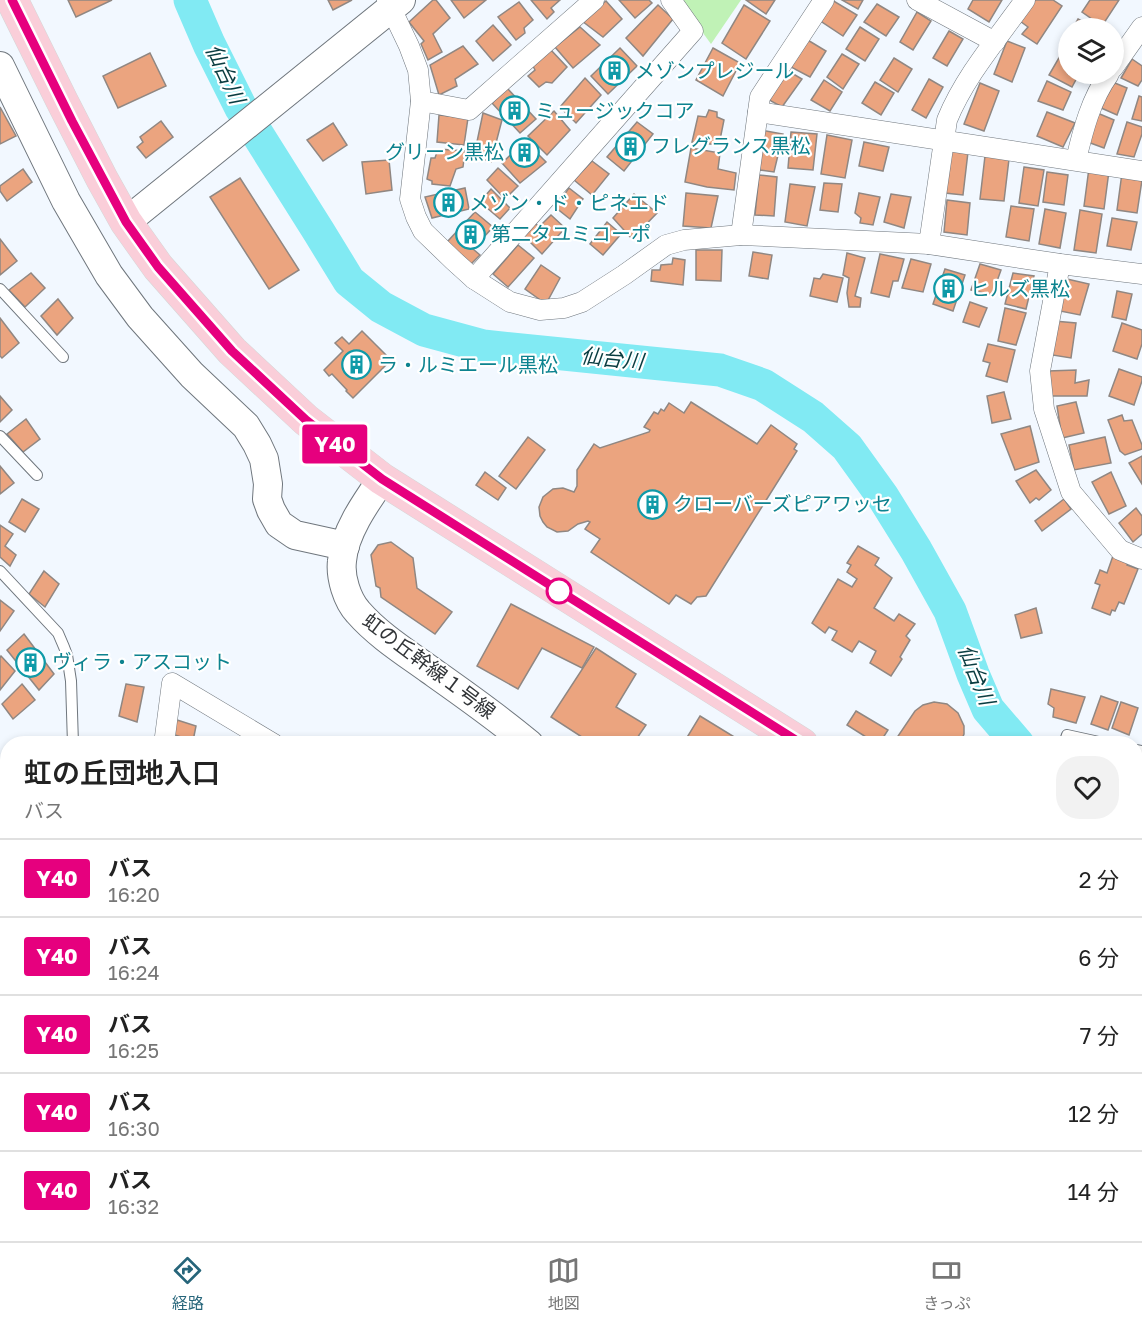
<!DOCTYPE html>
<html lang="ja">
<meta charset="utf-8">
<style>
:root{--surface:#fff;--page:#f2f2f2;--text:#222;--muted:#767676;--line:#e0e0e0;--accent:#26657a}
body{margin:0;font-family:"Golos Text","Noto Sans JP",sans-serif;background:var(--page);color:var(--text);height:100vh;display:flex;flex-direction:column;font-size:22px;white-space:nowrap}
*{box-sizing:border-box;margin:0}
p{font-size:20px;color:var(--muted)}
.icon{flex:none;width:33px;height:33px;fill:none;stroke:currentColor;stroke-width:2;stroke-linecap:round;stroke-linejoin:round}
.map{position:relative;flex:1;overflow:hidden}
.drawer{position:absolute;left:0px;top:736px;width:1143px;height:506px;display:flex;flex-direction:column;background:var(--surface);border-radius:24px 24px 0 0;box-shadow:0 3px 9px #0003}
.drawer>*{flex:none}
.badge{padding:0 12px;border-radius:4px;font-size:21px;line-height:39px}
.tools{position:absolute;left:1058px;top:18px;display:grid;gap:12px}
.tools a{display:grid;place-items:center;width:66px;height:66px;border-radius:50%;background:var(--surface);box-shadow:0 3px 9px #0003;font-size:30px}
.map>.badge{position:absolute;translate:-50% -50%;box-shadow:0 0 0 3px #fff}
.round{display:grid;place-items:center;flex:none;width:63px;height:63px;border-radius:24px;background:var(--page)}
.head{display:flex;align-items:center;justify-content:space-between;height:102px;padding:0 24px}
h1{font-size:28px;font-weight:600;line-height:45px}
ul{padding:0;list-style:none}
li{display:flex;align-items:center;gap:18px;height:78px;padding:0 24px;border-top:2px solid var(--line)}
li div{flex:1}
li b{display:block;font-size:22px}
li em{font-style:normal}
li .badge{min-width:66px;font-weight:700;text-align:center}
.menu{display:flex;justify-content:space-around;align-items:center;height:84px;border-top:2px solid var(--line);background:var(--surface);font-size:16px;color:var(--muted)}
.menu a{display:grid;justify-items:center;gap:3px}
.menu .active{color:var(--accent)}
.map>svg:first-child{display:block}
.green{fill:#c0f2b6}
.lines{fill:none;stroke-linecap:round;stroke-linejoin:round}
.river{stroke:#81eaf3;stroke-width:33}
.building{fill:#eba47f;stroke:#908782;stroke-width:1.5}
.lane-casing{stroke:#6f767d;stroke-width:12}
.street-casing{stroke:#6f767d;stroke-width:21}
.secondary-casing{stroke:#6f767d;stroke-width:30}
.primary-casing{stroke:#d6d7d7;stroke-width:33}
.lane{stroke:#fff;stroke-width:10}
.street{stroke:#fff;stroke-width:20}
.secondary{stroke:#fff;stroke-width:28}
.primary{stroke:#faced9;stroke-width:32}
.line-casing{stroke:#fff;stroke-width:14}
.line{stroke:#e6007e;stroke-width:9}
.stop-dot{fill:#fff;stroke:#e6007e;stroke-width:3}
.labels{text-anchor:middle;stroke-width:4.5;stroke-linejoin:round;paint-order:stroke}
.culture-label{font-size:20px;fill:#0d838f;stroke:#fff;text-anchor:start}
.street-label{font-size:20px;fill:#323538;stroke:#fff}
.water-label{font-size:21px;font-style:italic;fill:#093d41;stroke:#fff}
</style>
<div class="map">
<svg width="1142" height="1241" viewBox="0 0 1142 1241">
<rect width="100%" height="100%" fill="#f2f8ff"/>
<path class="green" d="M679,0h62l-30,44z"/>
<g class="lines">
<g class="river">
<path d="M190,0l19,44 32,64 78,124 30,49 32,26 43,23 59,16 237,24 43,15 50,32 34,30 36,50 33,53 34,61 23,63 15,35 30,35"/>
<path d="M1136,831l6,4"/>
</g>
</g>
<g class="building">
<path d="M68,0h44l-36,17z"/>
<path d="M328,0h24l-19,10z"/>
<path d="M433,0h3l14,18 -17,16 9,18 -14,8 -7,-16 3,-3 -15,-19z"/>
<path d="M451,0h35l-22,18z"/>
<path d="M531,0h29l-9,8 3,4 -7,7z"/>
<path d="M619,0h30l3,3 -17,15z"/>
<path d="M746,0h29l-9,14z"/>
<path d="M832,0l25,15 -14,21 -27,-18z"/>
<path d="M842,0h21l-5,9z"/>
<path d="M973,0h29l-13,22 -21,-13z"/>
<path d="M1034,0h19l9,6 -25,38 -15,-10 6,-7 -8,-6z"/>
<path d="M1090,0h29l-17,26 -20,-14z"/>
<path d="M606,1l16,18 -19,18 -21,-16z"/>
<path d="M519,2l14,18 -9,8 1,5 -9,7 -18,-23z"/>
<path d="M877,4l22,13 -13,19 -22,-14z"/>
<path d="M658,5l15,14 -30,37 -17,-18z"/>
<path d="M744,5l26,16 -24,38 -24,-16z"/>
<path d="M917,12l14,9 -18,29 -13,-8z"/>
<path d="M1078,19l16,9h-21z"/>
<path d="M493,25l18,20 -18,16 -17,-20z"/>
<path d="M580,27l20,18 -27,23 -18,-21z"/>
<path d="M860,27l19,12 -14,22 -19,-12z"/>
<path d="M949,31l14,8 -16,27 -14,-8z"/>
<path d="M806,39l20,12 -16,26 -21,-11z"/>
<path d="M1007,41l18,7 -13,34 -18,-8z"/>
<path d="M463,46l15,18 -23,15 2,7 -18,9 -9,-30z"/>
<path d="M620,48l17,18 -29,28 -17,-18z"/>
<path d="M713,48l27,15 -17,33 -27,-16z"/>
<path d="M550,49l17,18 -15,16 -6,-1 -7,5 -11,-11 7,-6 -3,-6z"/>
<path d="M150,53l16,33 -48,22 -15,-32z"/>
<path d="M842,54l17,10 -16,25 -16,-12z"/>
<path d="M1060,56l8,4v14h11l-7,13 -23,-12z"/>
<path d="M894,58l18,11 -14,23 -18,-12z"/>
<path d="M1132,59l10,7v14l-4,6 -17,-8z"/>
<path d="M783,68l19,11 -20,28 -11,-6 -4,-7z"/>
<path d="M585,78l16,17 -25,28 -16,-16z"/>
<path d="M929,79l14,8 -17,31 -14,-8z"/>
<path d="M824,80l18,12 -12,19 -19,-11z"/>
<path d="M1047,81l24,11 -8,18 -25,-9z"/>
<path d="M1110,81l17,7 -10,27 -18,-8z"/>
<path d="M875,82l19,11 -13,22 -19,-12z"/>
<path d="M980,83l19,8 -15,40 -20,-7z"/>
<path d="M507,88l29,31 -16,14 -28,-30z"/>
<path d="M1139,96l3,1v24l-10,-2z"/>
<path d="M0,107l16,29 -16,8z"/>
<path d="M709,110l8,2v5l7,3 -5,25 -27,-3 6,-26 8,1z"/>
<path d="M554,111l16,19 -23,25 -19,-19z"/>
<path d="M1047,112l28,11 -12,24 -26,-11z"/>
<path d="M1095,112l19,8 -10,28 -19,-7z"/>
<path d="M483,113l19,7 -11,42 -17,-6z"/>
<path d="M439,115l29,3 -4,27 -27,-3z"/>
<path d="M161,121l12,16 -27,21 -9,-11 6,-5 -3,-5z"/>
<path d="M637,122l16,12 -29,37 -17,-14z"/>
<path d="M1127,122l15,5v7l-8,23 -17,-3z"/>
<path d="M333,123l14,22 -24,16 -16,-21z"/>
<path d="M760,130l23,4 -9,38 -14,-2 1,-20z"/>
<path d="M791,132l26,2 -4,36 -25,-2z"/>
<path d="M827,135l25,5 -7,38 -24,-4z"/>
<path d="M525,141l21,21 -26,21 -18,-20z"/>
<path d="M864,142l25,5 -6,24 -24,-5z"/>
<path d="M691,148l29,5 -2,16 18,4 -2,17 -27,-3 -22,-5z"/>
<path d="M438,149l27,2 -2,16 -7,2 -6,17 -18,-2v-3l-5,-2 4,-21h4z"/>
<path d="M950,150l18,2 -5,43 -18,-2z"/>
<path d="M985,156l24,3 -5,42 -24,-2z"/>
<path d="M389,160l3,30 -26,4 -4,-32z"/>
<path d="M592,161l17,13 -17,21 -18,-15z"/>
<path d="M1024,167l20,3 -6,36 -19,-3z"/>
<path d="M498,168l20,18 -13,13 -18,-19z"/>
<path d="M1089,168l20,3 -5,38 -20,-3z"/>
<path d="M23,169l9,13 -25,19 -7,-10v-5z"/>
<path d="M1047,172l21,3 -4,30 -21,-3z"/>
<path d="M1122,173l20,7 -5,33 -20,-3z"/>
<path d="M759,175l18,2 -3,39 -19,-1z"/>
<path d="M240,178l59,92 -30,19 -59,-92z"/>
<path d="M824,183l18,1 -4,28 -18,-2z"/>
<path d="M790,184l25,3 -8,39 -22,-4z"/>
<path d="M465,188l4,21 -37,9 -7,-21z"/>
<path d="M569,188l14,11 -13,20 -15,-12z"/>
<path d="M491,189l19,19 -10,11 -20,-17z"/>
<path d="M686,193l32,3 -7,32 -28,-2z"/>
<path d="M859,193l21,4 -7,28 -13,-2 1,-5 -6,-5z"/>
<path d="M634,194l23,19 -25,26 -19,-21z"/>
<path d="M891,194l20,3 -7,31 -20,-6z"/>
<path d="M947,200l23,3 -3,32 -23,-3z"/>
<path d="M1011,206l23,3 -5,32 -23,-4z"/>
<path d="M1045,209l21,4 -6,35 -21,-4z"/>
<path d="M1080,210l22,4 -6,39 -22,-3z"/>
<path d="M475,212l18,15 -20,22 7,6 -10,10 -23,-23z"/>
<path d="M551,215l14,13 -23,26 -20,-20 10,-11 8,3z"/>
<path d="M1112,218l25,4 -6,28 -24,-4z"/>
<path d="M607,222l14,12 -18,21 -13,-11z"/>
<path d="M0,239l17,22 -17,14z"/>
<path d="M518,245l16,13 -26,29 -15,-13z"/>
<path d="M696,250h26l-1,31 -25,-1z"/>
<path d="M753,252l19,3 -4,24 -19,-3z"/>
<path d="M847,253l18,5 -10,38 6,2 -1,9h-11l-2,-14 2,-15 -6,-3z"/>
<path d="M880,254l24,5 -6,22h-5l-4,16 -18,-4z"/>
<path d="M673,258l12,2 -2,25 -32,-4 1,-11h8l1,-5 11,-1z"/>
<path d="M911,259l20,5 -8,28 -21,-4z"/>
<path d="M980,264l21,6 -9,25 -21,-5z"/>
<path d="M541,265l19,13 -14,26 -21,-15z"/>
<path d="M945,269l20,6 -12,36 -20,-7z"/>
<path d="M31,273l14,15 -20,19 -16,-17z"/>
<path d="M1013,273l21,3 -8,33 -21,-5z"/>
<path d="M823,274l20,4 -6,24 -27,-6 4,-18 6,1z"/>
<path d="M1067,279l22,5 -9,31 -20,-4z"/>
<path d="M1117,291l15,3 -6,26 -14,-3z"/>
<path d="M58,299l15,19 -16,17 -16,-19z"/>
<path d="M970,302l17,6 -8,19 -16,-5z"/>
<path d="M1005,308l21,5 -10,32 -18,-4z"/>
<path d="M0,318l19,25 -17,15 -2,-2z"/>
<path d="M1054,321l22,2 -5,35 -25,-4z"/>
<path d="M1122,323l20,7v14l-5,15 -24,-8z"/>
<path d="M362,331l29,29 -38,38 -7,-7 1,-1 -15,-16 -3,2 -5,-6 19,-19 -8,-8 7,-6 7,7z"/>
<path d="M988,344l27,6 -8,32 -21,-6 4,-13 -7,-2z"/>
<path d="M1119,369l23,8v4l-8,24 -25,-9z"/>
<path d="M1076,370l-1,13 14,-3 -2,16h-37l-2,-25z"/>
<path d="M1004,392l7,27 -19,4 -5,-27z"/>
<path d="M0,396l12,14 -12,12z"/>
<path d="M691,402l66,42 14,-19 26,19 -3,5 3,2 -91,145 -9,1 -6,7 -15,-9 -7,9 -78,-52 9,-13 -15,-10 5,-7 -2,-1 -10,3 -10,7 -11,1 -10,-5 -4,-5 -3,-6 -1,-9 4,-10 10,-8 10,-1 11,4 3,-6v-16l17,-26 6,4 49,-16 1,-2 -6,-3 10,-15 4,2 3,-5 3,2 5,-8 15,10z"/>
<path d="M1076,402l8,31 -22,5 -5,-32z"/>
<path d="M1122,415l2,6 8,-1 10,25v4l-17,6 -5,-4 -12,-31z"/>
<path d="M26,419l14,20 -17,13 -16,-18z"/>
<path d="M1030,426l9,36 -24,8 -14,-36z"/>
<path d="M528,437l17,13 -29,39 -17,-13z"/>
<path d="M1105,437l6,26 -37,7 -5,-25z"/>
<path d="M1142,456v28l-13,-21z"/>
<path d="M0,466l14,17 -14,11z"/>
<path d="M1036,470l15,20 -12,10 -3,-2 -6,5 -14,-22z"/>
<path d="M485,472l21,16 -8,12 -22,-15z"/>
<path d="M1111,472l15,34 -17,8 -17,-32z"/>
<path d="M22,499l17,10 -14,23 -16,-10z"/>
<path d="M1064,499l7,10 -29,22 -7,-10z"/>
<path d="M1136,508l6,8v18l-9,8 -14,-19z"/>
<path d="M0,525l13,9 -8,12 11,9 -6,11 -10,-9z"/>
<path d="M391,542l22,16 4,30 35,24 -17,22 -54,-37 -1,-9 -4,-2 -5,-31 7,-10z"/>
<path d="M858,546l21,12 -4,7 17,13 -18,30 20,13 5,-7 16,10 -9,12 4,4 -10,17 2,2 -11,17 -21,-13 6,-12 -17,-10 -7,11 -20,-12 5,-9 -8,-4 -4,6 -13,-10 26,-44 14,8 5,-8 -10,-7 4,-7 -4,-2z"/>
<path d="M1114,553l15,6 -2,6 11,4 -14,35 -5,-2 -4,9 -3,-1 -2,5 -18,-7 8,-23 -5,-2 5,-13 7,3z"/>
<path d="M44,571l15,13 -14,23 -16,-13z"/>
<path d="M0,600l14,11 -14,20z"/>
<path d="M511,604l83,43 -12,21 -40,-20 -24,41 -41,-23z"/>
<path d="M1036,608l6,25 -21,5 -6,-23z"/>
<path d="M24,634l30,40 -15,16 -32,-40z"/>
<path d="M596,648l40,26 -20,33 30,18 -13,19h-34l-6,-4 -2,3 -40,-26z"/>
<path d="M1,656l14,15 -15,19v-32z"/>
<path d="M22,684l13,16 -22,19 -11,-15z"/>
<path d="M126,684l18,3 -7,35 -18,-6z"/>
<path d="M1051,689l34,8 -9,26 -23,-6 1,-9 -6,-4z"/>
<path d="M1101,696l17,6 -10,28 -17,-6z"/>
<path d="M934,702l13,2 11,9 6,13v8l-4,10h-65l-1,-2 21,-31 8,-6z"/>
<path d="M1121,702l17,6 -9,27 -17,-7z"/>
<path d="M856,711l32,19 -9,14h-2l-30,-19z"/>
<path d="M700,716l36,22 -4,6h-49z"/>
<path d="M174,719l22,7 -3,15 -21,-7z"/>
<path d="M1136,769l6,1v39l-4,-1v-4l-2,-2z"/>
<path d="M0,797l8,1v18l-8,-1z"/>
<path d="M1141,882l1,1v31l-6,-4v-18z"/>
<path d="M6,982h2v32l-8,-2v-10z"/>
<path d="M0,1021l8,1v29l-8,-3z"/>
<path d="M0,1055l8,2v11l-5,15h-3z"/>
<path d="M1142,1160v32l-6,2v-32z"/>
<path d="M1140,1216l2,11v14h-16l-1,-7h11v-17z"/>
<path d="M52,1234h16l-2,7h-16z"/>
<path d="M112,1234h21l-2,7h-21z"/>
<path d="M415,1234h18l-1,7h-18z"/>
<path d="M457,1234h22l-1,7h-22z"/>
<path d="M554,1234h25l-1,7h-25z"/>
<path d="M702,1234h22l-1,7h-22z"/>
<path d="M763,1234h20v7h-21z"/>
<path d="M879,1234h44l2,7h-44z"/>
<path d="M1062,1234h21l2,7h-21z"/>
<path d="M1100,1234h20l1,7h-19z"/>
</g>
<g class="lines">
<defs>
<g id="lane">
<path d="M0,289l63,68"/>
<path d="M0,436l37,39"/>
<path d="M0,571l58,62 6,14 3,8 4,26 2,63"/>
<path d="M1064,744l3,-9 41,9"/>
<path d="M1136,750l6,1"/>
<path d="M1136,809l6,4"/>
</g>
<g id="street">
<path d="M387,0l22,46 9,24 3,31 -11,98 6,18 7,14 30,29 21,19 36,23 30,8 24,-2 18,-6 42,-27 42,-30 18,-5 57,-5 188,9 131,20 82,10"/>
<path d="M917,0l78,42"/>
<path d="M1113,68l29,-41"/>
<path d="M421,101l48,9 125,-110"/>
<path d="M758,112l384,59"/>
<path d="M1076,160c7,-30 15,-61 33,-86"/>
<path d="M741,235l19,-138 64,-97"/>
<path d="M929,244l18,-124c18,-44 51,-82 78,-120"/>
<path d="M1060,264l-20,107 4,38 27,83 49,58 22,9"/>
<path d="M474,279l219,-248 -22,-31"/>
<path d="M164,744l8,-61 102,61"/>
<path d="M0,923l8,2"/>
<path d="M0,1093l8,2"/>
<path d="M1136,1135l6,2"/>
<path d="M1136,1200l6,-2"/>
<path d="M0,1204l8,-41"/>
<path d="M958,1234l1,7"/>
<path d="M100,1241l1,-7"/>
<path d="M295,1241l1,-7"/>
<path d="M397,1241l1,-7"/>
<path d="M509,1241l1,-7"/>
<path d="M617,1241v-7"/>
<path d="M747,1241l1,-7"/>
<path d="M1005,1241l20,-7"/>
</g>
<g id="secondary">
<path d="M0,66l66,135 43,74 31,42 52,58 54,51 11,18 7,15 4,25 -1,15 4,11 8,14 16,11 50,11"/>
<path d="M126,222l275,-222"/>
<path d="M382,479c-16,23 -38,54 -40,82 -2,16 5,39 16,51 20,23 47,40 72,58 34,24 67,47 99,74"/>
<path d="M678,1241l1,-7"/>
</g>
<g id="primary">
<path d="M12,0l50,101 40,78 24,43 32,45 74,84 74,69 76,59 420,265"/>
<path d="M1136,955l6,4"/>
</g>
</defs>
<use href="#lane" class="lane-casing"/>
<use href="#street" class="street-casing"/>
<use href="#secondary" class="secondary-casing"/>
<use href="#primary" class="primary-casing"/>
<use href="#lane" class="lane"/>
<use href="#street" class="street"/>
<use href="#secondary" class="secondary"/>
<use href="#primary" class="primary"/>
</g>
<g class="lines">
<defs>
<path id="line" d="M12,0l60,121 54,101 32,45 74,84 74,69 76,59 420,265"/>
</defs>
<use href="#line" class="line-casing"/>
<use href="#line" class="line"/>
</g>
<defs>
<symbol id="building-ring" viewBox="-11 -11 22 22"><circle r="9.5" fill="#fff" stroke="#0f9aa8" stroke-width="1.5"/><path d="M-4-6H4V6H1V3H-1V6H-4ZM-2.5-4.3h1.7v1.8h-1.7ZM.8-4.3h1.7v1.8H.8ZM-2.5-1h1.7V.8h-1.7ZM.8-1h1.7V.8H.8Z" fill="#0f9aa8"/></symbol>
</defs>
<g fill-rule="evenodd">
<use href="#building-ring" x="598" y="54" width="33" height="33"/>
<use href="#building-ring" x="498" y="94" width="33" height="33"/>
<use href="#building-ring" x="614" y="130" width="33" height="33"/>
<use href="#building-ring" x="508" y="136" width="33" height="33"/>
<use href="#building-ring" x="432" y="186" width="33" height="33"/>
<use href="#building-ring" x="454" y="218" width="33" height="33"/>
<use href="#building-ring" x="932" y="272" width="33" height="33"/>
<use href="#building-ring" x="340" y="348" width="33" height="33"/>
<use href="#building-ring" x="636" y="488" width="33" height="33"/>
<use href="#building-ring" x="14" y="646" width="33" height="33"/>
</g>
<circle class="stop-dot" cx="559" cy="591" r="12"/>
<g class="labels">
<g class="culture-label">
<text x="635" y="78">メゾンプレジール</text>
<text x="535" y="118">ミュージックコア</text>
<text x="651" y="153">フレグランス黒松</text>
<text x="504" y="159" text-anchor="end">グリーン黒松</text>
<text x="469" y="210">メゾン・ド・ピネエド</text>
<text x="491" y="241">第二タユミコーポ</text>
<text x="970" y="296">ヒルズ黒松</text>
<text x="378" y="372">ラ・ルミエール黒松</text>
<text x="673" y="511">クローバーズピアワッセ</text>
<text x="52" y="669">ヴィラ・アスコット</text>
</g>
<g class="street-label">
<text transform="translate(429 666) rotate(37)" y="7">虹の丘幹線１号線</text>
</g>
<g class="water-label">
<text transform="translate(225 74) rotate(65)" y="7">仙台川</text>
<text transform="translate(612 359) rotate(6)" y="7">仙台川</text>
<text transform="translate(976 675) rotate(68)" y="7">仙台川</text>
</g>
</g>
</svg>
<div class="tools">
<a><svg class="icon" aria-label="layers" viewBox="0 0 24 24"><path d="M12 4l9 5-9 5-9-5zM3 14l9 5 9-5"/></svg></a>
</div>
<b class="badge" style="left:335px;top:444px;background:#e6007e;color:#fff">Y40</b>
<section class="drawer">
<div class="head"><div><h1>虹の丘団地入口</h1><p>バス</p></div><a class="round"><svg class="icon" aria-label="heart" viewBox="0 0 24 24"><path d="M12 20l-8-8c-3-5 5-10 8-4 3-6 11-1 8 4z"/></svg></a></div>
<ul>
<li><span class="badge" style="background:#e6007e;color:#fff">Y40</span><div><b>バス</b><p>16:20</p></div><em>2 分</em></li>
<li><span class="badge" style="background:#e6007e;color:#fff">Y40</span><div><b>バス</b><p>16:24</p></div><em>6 分</em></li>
<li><span class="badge" style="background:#e6007e;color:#fff">Y40</span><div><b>バス</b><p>16:25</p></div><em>7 分</em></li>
<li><span class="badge" style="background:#e6007e;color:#fff">Y40</span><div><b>バス</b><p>16:30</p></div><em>12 分</em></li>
<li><span class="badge" style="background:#e6007e;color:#fff">Y40</span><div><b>バス</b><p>16:32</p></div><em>14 分</em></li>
</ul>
</section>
</div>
<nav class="menu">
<a class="active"><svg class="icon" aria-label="directions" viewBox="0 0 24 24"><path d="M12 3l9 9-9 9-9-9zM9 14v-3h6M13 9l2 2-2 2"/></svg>経路</a>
<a><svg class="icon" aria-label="map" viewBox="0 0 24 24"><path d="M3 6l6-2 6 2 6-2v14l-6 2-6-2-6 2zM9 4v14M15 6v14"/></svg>地図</a>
<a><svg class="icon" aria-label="tickets" viewBox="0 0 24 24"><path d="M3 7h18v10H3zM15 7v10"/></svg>きっぷ</a>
</nav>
